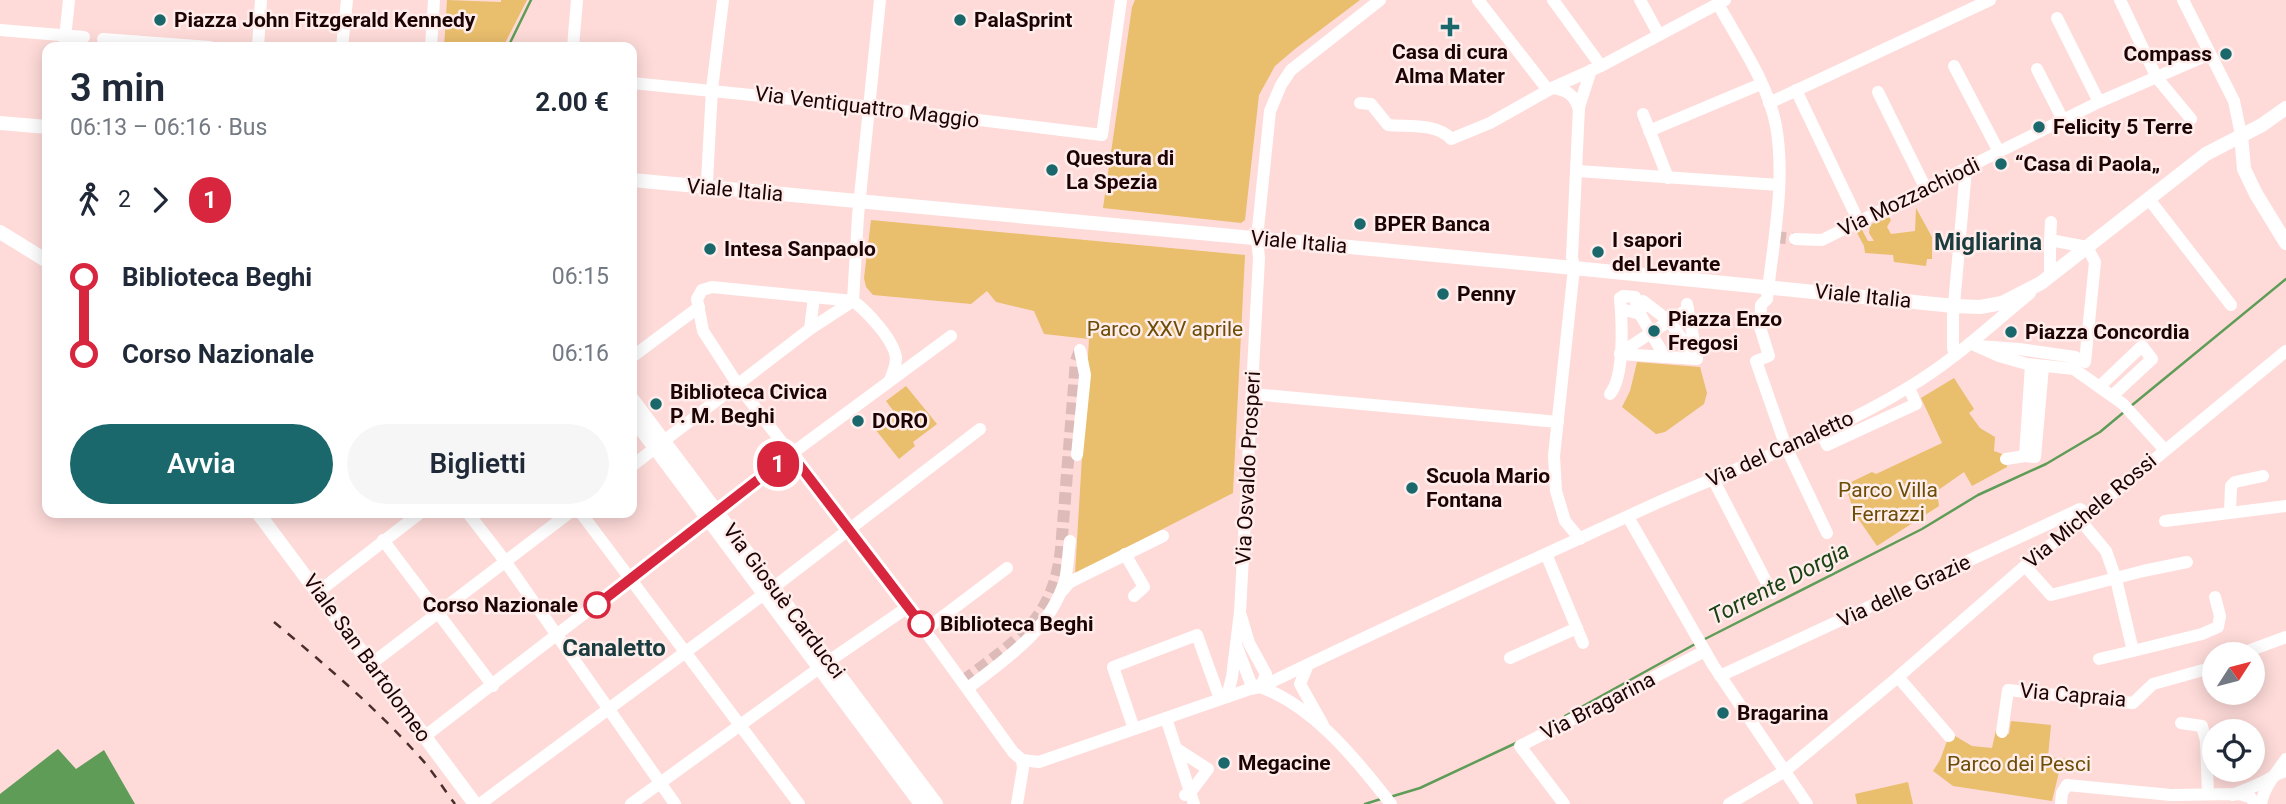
<!DOCTYPE html>
<html lang="it">
<meta charset="utf-8">
<style>
:root{--surface:#fff;--page:#f6f6f7;--text:#1f2937;--muted:#747a83;--accent:#1a676c}
body{margin:0;font-family:Roboto,sans-serif;background:var(--page);color:var(--text);height:100vh;display:flex;flex-direction:column;font-size:26px;white-space:nowrap}
*{box-sizing:border-box;margin:0}
p{font-size:23px;color:var(--muted)}
.icon{flex:none;width:38px;height:38px;fill:none;stroke:currentColor;stroke-width:2;stroke-linecap:round;stroke-linejoin:round}
.map{position:relative;flex:1;overflow:hidden}
.sheet{position:absolute;left:42px;top:42px;width:595px;height:476px;display:flex;flex-direction:column;background:var(--surface);border-radius:14px;box-shadow:0 4px 18px #0003}
.sheet>*{flex:none}
.badge{padding:0 14px;border-radius:23px;font-size:24px;line-height:46px}
.needle{width:46px;rotate:54deg}
.tools{position:absolute;left:2202px;top:642px;display:grid;gap:14px}
.tools a{display:grid;place-items:center;width:63px;height:63px;border-radius:50%;background:var(--surface);box-shadow:0 4px 18px #0003;font-size:35px}
.map>.badge{position:absolute;translate:-50% -50%;box-shadow:0 0 0 4px #fff}
.legs{display:flex;align-items:center;gap:10px;height:77px;padding:0 28px;font-size:23px}
.legs p{margin-inline-start:auto}
.headline{display:flex;align-items:center;justify-content:space-between;height:119px;padding:0 28px}
h1{font-size:38px;font-weight:600;line-height:52px}
.action{display:flex;gap:14px;margin-top:auto;padding:14px 28px}
.action a{flex:1;height:80px;border-radius:42px;background:var(--accent);color:#fff;font-size:28px;font-weight:600;line-height:80px;text-align:center}
.action a+a{background:var(--page);color:var(--text)}
ul{padding:0 28px;list-style:none}
li{display:flex;align-items:center;gap:24px;height:77px;font-size:26px}
li i{display:grid;place-items:center;width:10px;height:100%;margin:0 9px;background:currentColor}
li i::after{content:'';width:18px;height:18px;margin:-9px;border:5px solid;border-radius:50%;background:var(--surface)}
li p{margin-inline-start:auto}
li:first-child i{background:linear-gradient(#0000 50%,currentColor 0)}
li:last-child i{background:linear-gradient(currentColor 50%,#0000 0)}
.map>svg:first-child{display:block}
.green{fill:#e9be6d}
.water{fill:#5e9c57}
.lines{fill:none;stroke-linecap:round;stroke-linejoin:round}
.stream{stroke:#5e9c57;stroke-width:2.5}
.minor-tunnel{stroke:#dcbbb9;stroke-width:12;stroke-dasharray:12 6;stroke-linecap:butt}
.minor{stroke:#fff;stroke-width:12}
.major{stroke:#fff;stroke-width:14}
.rail{stroke:#4a2e2e;stroke-width:2.5;stroke-dasharray:9 9;stroke-linecap:butt}
.line-1-casing{stroke:#fff;stroke-width:16}
.line-1{stroke:#d7263d;stroke-width:10}
.poi-dot{fill:#1a676c;stroke:#ffedec;stroke-width:2.5}
.stop-1-dot{fill:#fff;stroke:#d7263d;stroke-width:3.5}
.labels{text-anchor:middle;stroke-width:5;stroke-linejoin:round;paint-order:stroke}
.poi-label{font-size:21px;font-weight:bold;fill:#1d0304;stroke:#ffedec;text-anchor:start}
.street-label{font-size:21px;fill:#1d0304;stroke:#ffedec}
.park-label{font-size:21px;fill:#6c4d05;stroke:#ffedec}
.stop-label{font-size:21px;font-weight:bold;fill:#1d0304;stroke:#ffedec;text-anchor:end}
.water-label{font-size:23px;font-style:italic;fill:#184213;stroke:#ffedec}
.quarter-label{font-size:24px;font-weight:bold;fill:#1a3c3f;stroke:#ffedec}
</style>
<div class="map">
<svg width="2286" height="804" viewBox="0 0 2286 804">
<rect width="100%" height="100%" fill="#fedbd9"/>
<g class="green">
<path d="M447,0l54,2v-2h26l-24,47h-59z"/>
<path d="M1135,0h225l-65,49 -20,17 -16,29 -14,125 -4,3 -138,-15 29,-201z"/>
<path d="M1916,208l16,29v22h-5l-1,7 -32,-4 -1,-7 -28,-2 -1,-7 -8,-15 5,-3 7,13h6l-5,-8 1,-8 18,-10 3,5 -4,7 4,7 24,-3z"/>
<path d="M871,220l374,35 -12,238 -158,81 14,-235 -45,-5 -10,-23 -38,-9 -9,-11 -16,13 -98,-9 -7,-8 -2,-9z"/>
<path d="M1637,362l63,5 7,26 -3,11 -39,28 -9,2 -34,-27 8,-16z"/>
<path d="M1954,378l20,31 -5,4 11,15 15,9 -1,14 11,4 2,12 -35,19 -8,-14 -27,19 2,15 -62,40 -22,-32 -10,-29 27,-13 4,2 66,-31 -21,-45z"/>
<path d="M906,386l31,38 -24,18 2,4 -16,13 -24,-30 20,-16 -9,-12z"/>
<path d="M2011,721l40,4 -3,32 21,2v9h-9l-8,33 -99,-15 -20,-15 7,-11 10,-27 22,13 20,2 4,-18 13,4z"/>
<path d="M1908,782l5,22h-56l-2,-10z"/>
</g>
<path class="water" d="M58,749l18,20 28,-19 31,54h-135v-10z"/>
<g class="lines">
<g class="stream">
<path d="M508,47l23,-47"/>
<path d="M2131,406l155,-127"/>
<path d="M1703,640l219,-111 56,-34 68,-31 54,-32 24,-20"/>
<path d="M1565,716l132,-73"/>
<path d="M1390,797l30,-9 96,-45"/>
<path d="M1365,804l16,-5"/>
</g>
<g class="minor-tunnel">
<path d="M1774,237l21,2"/>
<path d="M963,681c52,-40 90,-59 98,-132l15,-188 4,-11h-5"/>
</g>
<g class="minor">
<path d="M1478,0l70,90"/>
<path d="M1553,0l48,66"/>
<path d="M1640,0l19,35"/>
<path d="M2120,0l37,78 34,41"/>
<path d="M2183,0l51,101 7,34"/>
<path d="M1718,4c21,38 50,79 58,122 10,56 -3,116 -9,173l-6,6 -1,22 9,29 -13,5 30,86 41,86"/>
<path d="M2057,18l42,84"/>
<path d="M0,30l84,7"/>
<path d="M103,39l107,8"/>
<path d="M64,47l5,-47"/>
<path d="M258,47l3,-47"/>
<path d="M342,47l5,-47"/>
<path d="M431,47l3,-47"/>
<path d="M573,47l4,-47"/>
<path d="M1954,66l45,86"/>
<path d="M2037,69l26,51"/>
<path d="M632,83l239,24 231,28 19,-135"/>
<path d="M1553,88c14,2 22,7 26,22"/>
<path d="M1796,90l63,132"/>
<path d="M1878,92l48,97"/>
<path d="M1360,103l11,1 17,21c20,2 49,-2 63,14l39,-16 64,-36 47,-21 124,-66"/>
<path d="M1769,103l221,-103"/>
<path d="M1643,114l25,64"/>
<path d="M1649,131l112,-47"/>
<path d="M1578,171l201,14"/>
<path d="M707,181l5,-92 11,-89"/>
<path d="M2148,198l83,107"/>
<path d="M1795,239l27,1 277,-138 111,-48"/>
<path d="M2050,240l1,-18"/>
<path d="M2050,276v-36l37,7 8,15 -10,100 -10,-5"/>
<path d="M853,301l-141,-14 -10,3 -5,9 6,32 35,54 170,222 105,145 9,8"/>
<path d="M853,301l5,-85 22,-216"/>
<path d="M853,301c14,10 41,39 43,57 0,8 -3,15 -6,22"/>
<path d="M1621,309l19,5 3,-13 26,20 25,34"/>
<path d="M1640,314l25,43"/>
<path d="M810,329l4,-32"/>
<path d="M1970,343l29,13 28,8 47,5 1,-12 -56,-8 -41,-3"/>
<path d="M1620,353l68,-44"/>
<path d="M1620,354l77,5 -10,-55"/>
<path d="M1955,355l-2,-7v-32l13,-147"/>
<path d="M632,357l67,-50"/>
<path d="M2031,365l-6,91 10,1 8,-90"/>
<path d="M2074,369l38,27 40,-37 -10,-13 -43,41"/>
<path d="M1252,394l306,28"/>
<path d="M1610,394c15,-18 12,-73 10,-96l3,-2 12,1 1,6"/>
<path d="M2112,396l11,8 41,45"/>
<path d="M1821,432l6,13 89,-41 -7,-16"/>
<path d="M665,440l145,-111 43,-28"/>
<path d="M1077,455l8,-80 -5,-25"/>
<path d="M2006,459l19,-3"/>
<path d="M632,466l23,-18"/>
<path d="M1713,479l59,114"/>
<path d="M468,513l37,48 170,243"/>
<path d="M581,513l218,291"/>
<path d="M2230,513l1,-27 4,-4 28,-6"/>
<path d="M1628,517l85,148 94,139"/>
<path d="M2080,520l26,31 10,28 17,72 69,-17 16,-7 2,-11 -5,-19"/>
<path d="M2165,521l121,-15"/>
<path d="M1580,539l-15,-18 -9,-30 -2,-35 20,-188 -2,-11 7,-150 12,-37"/>
<path d="M383,540l110,146"/>
<path d="M1125,554l19,33 -10,9"/>
<path d="M1546,554l37,89"/>
<path d="M2025,566l26,29 92,-24 44,-9"/>
<path d="M774,587l206,-158"/>
<path d="M1062,591l8,-9 93,-46"/>
<path d="M318,592l102,-79"/>
<path d="M1241,616l8,27 17,31 -5,13"/>
<path d="M925,630l82,-62"/>
<path d="M1237,647l14,37c58,16 105,75 140,120"/>
<path d="M2240,654l46,-17"/>
<path d="M1510,658l67,-30"/>
<path d="M2099,659l34,-8"/>
<path d="M371,664l198,-151"/>
<path d="M1307,667l-7,17 23,41"/>
<path d="M1720,676l360,-167 7,5"/>
<path d="M1898,677l51,59"/>
<path d="M968,688c39,-30 82,-58 97,-108 3,-13 3,-26 5,-39"/>
<path d="M1227,697l5,-20 8,-65 19,-354 -2,-20 13,-127 11,-26 10,-15 89,-70"/>
<path d="M1166,718l28,86"/>
<path d="M2181,723l21,3 4,15 2,52"/>
<path d="M1134,729l-21,-62 84,-32 23,64"/>
<path d="M2002,732l6,-42 125,13 20,-19 61,-17"/>
<path d="M424,737l367,-283 160,-118"/>
<path d="M1177,749l31,20 -18,24 -5,2"/>
<path d="M1022,760l17,2 208,-72 14,-3c132,-64 265,-124 398,-185 83,-37 172,-67 250,-115 44,-26 82,-62 121,-94"/>
<path d="M2233,795c11,-6 22,-8 32,-14 8,-4 12,-8 21,-10"/>
<path d="M480,804l284,-210"/>
<path d="M631,804l198,-143 79,-54"/>
<path d="M1017,804l6,-36 -1,-8"/>
<path d="M1564,804l-44,-58 185,-95"/>
<path d="M1729,804l56,-33 113,-94 127,-111 261,-215"/>
<path d="M2061,804l1,-11 5,-8 104,10 68,-1 11,3 6,7"/>
<path d="M2261,804c3,-17 15,-31 25,-45"/>
</g>
<g class="major">
<path d="M0,123l47,4"/>
<path d="M2241,135l3,34 12,25 30,49"/>
<path d="M632,180l942,88 380,38 26,1 22,-4 39,-20 165,-129 56,-29 24,-17"/>
<path d="M0,232l47,29"/>
<path d="M632,399l304,405"/>
<path d="M632,417l289,387"/>
<path d="M258,513l217,291"/>
</g>
<path class="rail" d="M274,622c49,41 99,83 142,131 15,15 26,34 39,51"/>
</g>
<g class="lines">
<defs>
<path id="line-1" d="M597,605l194,-151 130,170"/>
</defs>
<use href="#line-1" class="line-1-casing"/>
<use href="#line-1" class="line-1"/>
</g>
<g class="poi-dot">
<circle cx="160" cy="20" r="7"/>
<circle cx="960" cy="20" r="7"/>
<path d="M1446.5 16.5h7v7h7v7h-7v7h-7v-7h-7v-7h7z"/>
<circle cx="2226" cy="54" r="7"/>
<circle cx="2039" cy="127" r="7"/>
<circle cx="2001" cy="164" r="7"/>
<circle cx="1052" cy="170" r="7"/>
<circle cx="1360" cy="224" r="7"/>
<circle cx="710" cy="249" r="7"/>
<circle cx="1598" cy="252" r="7"/>
<circle cx="1443" cy="294" r="7"/>
<circle cx="1654" cy="331" r="7"/>
<circle cx="2011" cy="332" r="7"/>
<circle cx="656" cy="404" r="7"/>
<circle cx="858" cy="421" r="7"/>
<circle cx="1412" cy="488" r="7"/>
<circle cx="1723" cy="713" r="7"/>
<circle cx="1224" cy="763" r="7"/>
</g>
<g class="stop-1-dot">
<circle cx="597" cy="605" r="12"/>
<circle cx="921" cy="624" r="12"/>
</g>
<g class="labels">
<g class="poi-label">
<text x="174" y="27">Piazza John Fitzgerald Kennedy</text>
<text x="974" y="27">PalaSprint</text>
<text x="1450" y="59" text-anchor="middle">Casa di cura<tspan x="1450" dy="24">Alma Mater</tspan></text>
<text x="2212" y="61" text-anchor="end">Compass</text>
<text x="2053" y="134">Felicity 5 Terre</text>
<text x="1066" y="165">Questura di<tspan x="1066" dy="24">La Spezia</tspan></text>
<text x="2015" y="171">“Casa di Paola„</text>
<text x="1374" y="231">BPER Banca</text>
<text x="1612" y="247">I sapori<tspan x="1612" dy="24">del Levante</tspan></text>
<text x="724" y="256">Intesa Sanpaolo</text>
<text x="1457" y="301">Penny</text>
<text x="1668" y="326">Piazza Enzo<tspan x="1668" dy="24">Fregosi</tspan></text>
<text x="2025" y="339">Piazza Concordia</text>
<text x="670" y="399">Biblioteca Civica<tspan x="670" dy="24">P. M. Beghi</tspan></text>
<text x="872" y="428">DORO</text>
<text x="1426" y="483">Scuola Mario<tspan x="1426" dy="24">Fontana</tspan></text>
<text x="1737" y="720">Bragarina</text>
<text x="1238" y="770">Megacine</text>
</g>
<g class="street-label">
<text transform="translate(867 107) rotate(7)" y="7">Via Ventiquattro Maggio</text>
<text transform="translate(735 190) rotate(5)" y="7">Viale Italia</text>
<text transform="translate(1909 197) rotate(-26)" y="7">Via Mozzachiodi</text>
<text transform="translate(1299 242) rotate(5)" y="7">Viale Italia</text>
<text transform="translate(1863 296) rotate(6)" y="7">Viale Italia</text>
<text transform="translate(1780 449) rotate(-24)" y="7">Via del Canaletto</text>
<text transform="translate(1248 468) rotate(-87)" y="7">Via Osvaldo Prosperi</text>
<text transform="translate(2090 511) rotate(-40)" y="7">Via Michele Rossi</text>
<text transform="translate(1904 591) rotate(-25)" y="7">Via delle Grazie</text>
<text transform="translate(784 601) rotate(53)" y="7">Via Giosuè Carducci</text>
<text transform="translate(367 658) rotate(54)" y="7">Viale San Bartolomeo</text>
<text transform="translate(2073 695) rotate(5)" y="7">Via Capraia</text>
<text transform="translate(1598 706) rotate(-27)" y="7">Via Bragarina</text>
</g>
<g class="park-label">
<text x="1165" y="336">Parco XXV aprile</text>
<text x="1888" y="497">Parco Villa<tspan x="1888" dy="24">Ferrazzi</tspan></text>
<text x="2019" y="771">Parco dei Pesci</text>
</g>
<g class="stop-label">
<text x="578" y="612">Corso Nazionale</text>
<text x="940" y="631" text-anchor="start">Biblioteca Beghi</text>
</g>
<g class="water-label">
<text transform="translate(1779 583) rotate(-27)" y="8">Torrente Dorgia</text>
</g>
<g class="quarter-label">
<text x="1988" y="250">Migliarina</text>
<text x="614" y="656">Canaletto</text>
</g>
</g>
</svg>
<div class="tools">
<a><svg class="needle" viewBox="-14 -14 28 28"><path d="M0-13l5 13h-10z" fill="#e53935"/><path d="M0 13l5-13h-10z" fill="#747a83"/></svg></a>
<a><svg class="icon" aria-label="locate" viewBox="0 0 24 24"><circle cx="12" cy="12" r="6"/><path d="M12 2v4M12 18v4M2 12h4M18 12h4"/></svg></a>
</div>
<b class="badge" style="left:778px;top:464px;background:#d7263d;color:#fff">1</b>
<section class="sheet">
<div class="headline"><div><h1>3 min</h1><p>06:13 – 06:16 · Bus</p></div><b>2.00 €</b></div>
<div class="legs"><svg class="icon" aria-label="walk" viewBox="0 0 24 24"><circle cx="13" cy="4" r="2"/><path d="M13 8l-2 6 4 7M11 14l-3 7M7 12l3-4h3l4 4"/></svg>2<svg class="icon" aria-label="forward" viewBox="0 0 24 24"><path d="M9 5l7 7-7 7"/></svg><b class="badge" style="background:#d7263d;color:#fff">1</b></div>
<ul>
<li><i style="color:#d7263d"></i><b>Biblioteca Beghi</b><p>06:15</p></li>
<li><i style="color:#d7263d"></i><b>Corso Nazionale</b><p>06:16</p></li>
</ul>
<div class="action"><a>Avvia</a><a>Biglietti</a></div>
</section>
</div>
